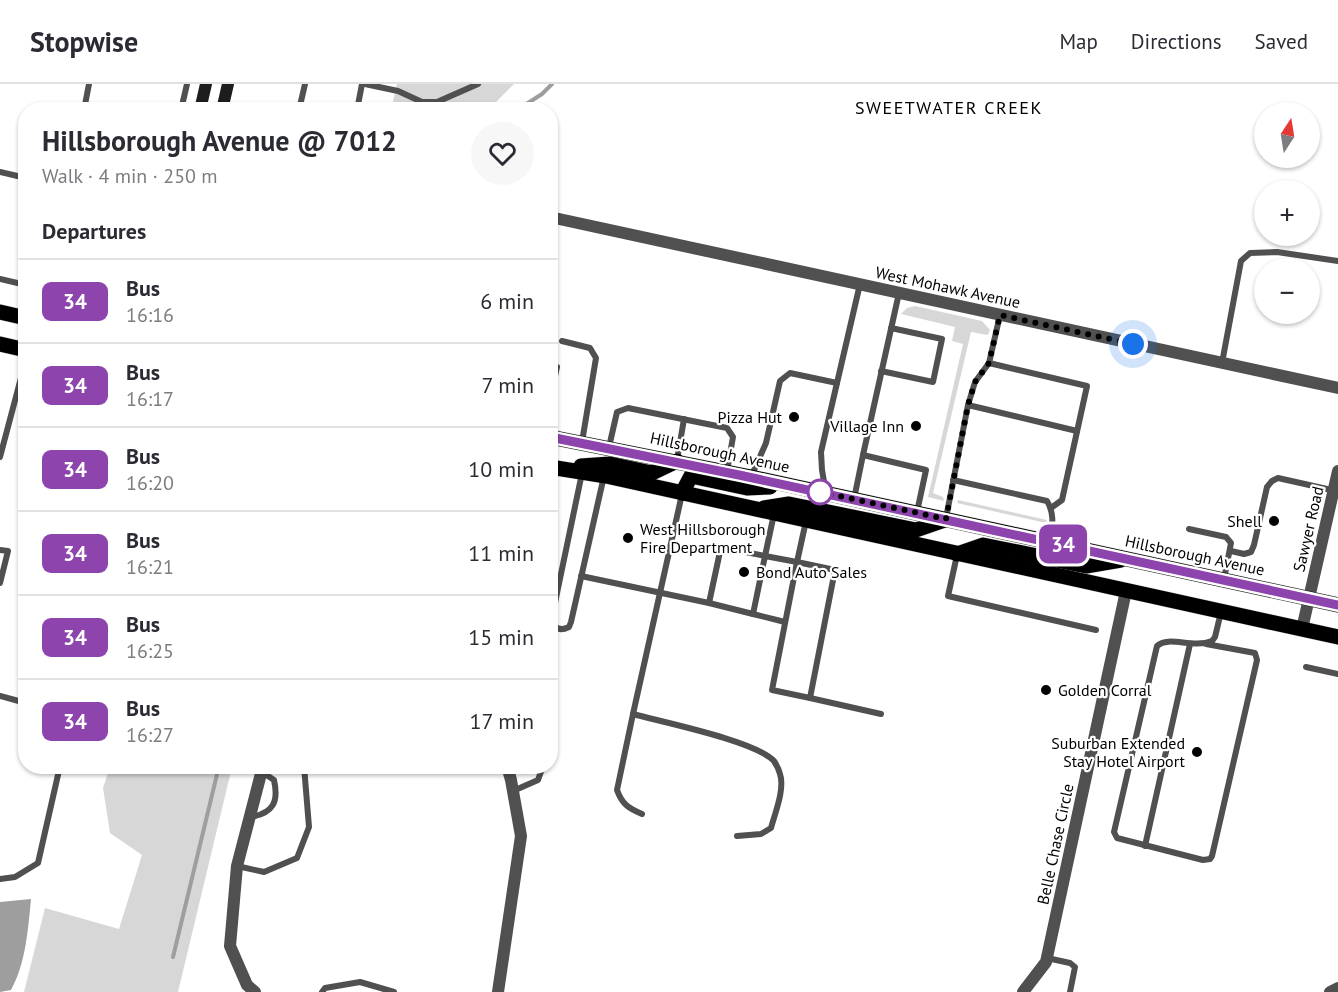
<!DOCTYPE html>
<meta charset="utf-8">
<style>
:root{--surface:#fff;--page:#f7f7f7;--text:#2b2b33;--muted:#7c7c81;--line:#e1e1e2}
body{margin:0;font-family:"PT Sans",sans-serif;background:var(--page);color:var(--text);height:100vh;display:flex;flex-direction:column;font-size:22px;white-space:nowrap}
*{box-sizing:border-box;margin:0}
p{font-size:20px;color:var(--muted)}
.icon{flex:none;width:33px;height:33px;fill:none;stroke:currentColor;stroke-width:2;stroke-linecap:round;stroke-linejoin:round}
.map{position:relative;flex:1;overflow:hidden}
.drawer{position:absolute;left:18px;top:18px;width:540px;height:672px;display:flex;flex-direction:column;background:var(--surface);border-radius:24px;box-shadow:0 2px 4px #0004}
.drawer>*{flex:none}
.badge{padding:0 12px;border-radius:9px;font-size:21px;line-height:39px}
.needle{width:39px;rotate:12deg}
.tools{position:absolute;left:1254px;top:18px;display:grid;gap:12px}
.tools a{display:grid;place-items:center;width:66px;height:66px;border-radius:50%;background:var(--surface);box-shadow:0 2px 4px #0004;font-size:30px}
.you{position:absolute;width:30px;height:30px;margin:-15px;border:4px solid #fff;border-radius:50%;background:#1a73e8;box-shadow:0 0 0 9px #1a73e833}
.map>.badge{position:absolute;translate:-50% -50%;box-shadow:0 0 0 3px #fff}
h2{padding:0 24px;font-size:22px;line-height:54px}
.round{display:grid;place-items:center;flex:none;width:63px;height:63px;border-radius:32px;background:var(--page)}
.summary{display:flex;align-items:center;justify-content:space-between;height:102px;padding:0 24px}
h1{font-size:28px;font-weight:600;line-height:45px}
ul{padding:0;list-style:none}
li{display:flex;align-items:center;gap:18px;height:84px;padding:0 24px;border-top:2px solid var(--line)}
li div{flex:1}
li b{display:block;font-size:22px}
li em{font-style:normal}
li .badge{min-width:66px;font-weight:700;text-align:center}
header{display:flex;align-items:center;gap:36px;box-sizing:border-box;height:84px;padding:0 30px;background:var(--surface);border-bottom:2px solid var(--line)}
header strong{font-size:28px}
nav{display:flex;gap:33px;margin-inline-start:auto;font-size:21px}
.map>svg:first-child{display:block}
.green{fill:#d7d7d7}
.water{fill:#9e9e9e}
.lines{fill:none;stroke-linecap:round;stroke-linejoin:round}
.stream{stroke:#9e9e9e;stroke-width:4}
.primary-casing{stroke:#dbdbdb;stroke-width:16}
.service{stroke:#505050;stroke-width:6}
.minor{stroke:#505050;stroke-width:12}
.secondary{stroke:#1d1d1d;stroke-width:12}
.primary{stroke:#000;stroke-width:15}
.line-casing{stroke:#fff;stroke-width:14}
.line{stroke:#8e44ad;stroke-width:9}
.walk{stroke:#000;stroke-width:6;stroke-dasharray:0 10.8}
.poi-dot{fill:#000;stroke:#fff;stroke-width:2}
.stop-dot{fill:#fff;stroke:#8e44ad;stroke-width:3}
.labels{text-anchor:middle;stroke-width:4.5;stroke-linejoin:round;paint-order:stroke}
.street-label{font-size:16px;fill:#000;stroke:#fff}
.poi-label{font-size:16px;fill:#000;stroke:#fff;text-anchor:end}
.neighbourhood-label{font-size:18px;letter-spacing:1.5px;fill:#000;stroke:#fff}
</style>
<header>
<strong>Stopwise</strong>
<nav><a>Map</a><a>Directions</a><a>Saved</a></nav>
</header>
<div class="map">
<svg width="1338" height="908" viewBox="0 0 1338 908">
<rect width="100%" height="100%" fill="#fff"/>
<g class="green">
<path d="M397,0h117l-25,25 -98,1z"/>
<path d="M915,222l67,15 8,9 -2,5 -17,-3 -38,161 10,4 1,4 -16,-4 35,-153 -11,-3 3,-14 -54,-13 6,-6z"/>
<path d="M958,416l89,20 -1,3 -89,-20z"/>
<path d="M110,683h122l-54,225h-154l21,-84 74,21 23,-74 -32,-22 -7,-45z"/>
</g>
<path class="water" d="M31,815c-3,30 -5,64 -20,91l-11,2v-90z"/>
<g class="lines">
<g class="stream">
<path d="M517,26l25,-16 10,-10"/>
<path d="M173,873l46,-191"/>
</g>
<defs>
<g id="primary">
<path d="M0,228l26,6"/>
<path d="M0,260l26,6"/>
<path d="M550,353l201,40 587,128"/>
<path d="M581,382l29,-2 42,9 25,-12"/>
<path d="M550,383l56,9 732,161"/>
<path d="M682,409l9,-17 56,12 23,-1"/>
<path d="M764,424l25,-4 127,26 29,-10"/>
<path d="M957,470l26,-9 103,21 35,-6"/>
</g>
</defs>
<use href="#primary" class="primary-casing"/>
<g class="service">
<path d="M365,0l33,7 24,11h15l41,-18"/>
<path d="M84,26l5,-26"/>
<path d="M181,26l6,-26"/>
<path d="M299,26l6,-26"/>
<path d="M357,26l5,-26"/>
<path d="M0,88l26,6"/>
<path d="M0,195l26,6"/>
<path d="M899,209l-36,162 63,15 -9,42"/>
<path d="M562,257l28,7 6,10 -14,84"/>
<path d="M989,279l98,23 -25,114 -11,8"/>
<path d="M1222,279l19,-102 9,-8 27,-1 61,9"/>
<path d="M881,287l52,11 9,-43 -51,-11"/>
<path d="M837,299l23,-99"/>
<path d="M550,314l7,-31"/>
<path d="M968,321l109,26"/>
<path d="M609,363l8,-35 11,-4 99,20 6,9 -6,34"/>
<path d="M0,373l26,-98"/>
<path d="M677,376l7,-41"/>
<path d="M582,389l-31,149c4,7 10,9 18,5l2,-5 33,-146"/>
<path d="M751,393l15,-34 14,-62 10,-8 47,10 -16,69 1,18 4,23"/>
<path d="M953,396l94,21c8,13 5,26 4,40"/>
<path d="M854,415l9,-44"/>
<path d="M946,434l22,-113 7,-23 14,-19 11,-48"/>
<path d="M1189,445l37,8 5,6 -7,36"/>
<path d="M0,466l8,1 -8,32"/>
<path d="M1231,467l13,3 7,-2 3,-7 13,-58 5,-6 6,-3 58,13"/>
<path d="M957,471l-9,41 148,34"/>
<path d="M581,492l128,27 12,-56 44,9 9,-42"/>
<path d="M709,519l44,11 12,-58 32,6 -25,128 38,8 25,-128 -38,-8 9,-41"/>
<path d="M753,530l32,8"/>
<path d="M1206,560l49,9 2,7 -45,196 -2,3 -7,1 -86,-22 -3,-6 43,-186c12,-11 35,3 55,-5l3,-4 6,-25"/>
<path d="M1306,583l32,7"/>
<path d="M0,612l26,7"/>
<path d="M810,614l71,16"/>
<path d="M633,630l49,-220"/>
<path d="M550,644l4,10 -4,9"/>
<path d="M513,707l25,-11 5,-14"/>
<path d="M642,730c-14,-6 -20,-10 -25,-24l16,-76c29,8 123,27 141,47 2,3 5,9 6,13 5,15 -5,39 -9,54l-10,6 -24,2"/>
<path d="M251,733c22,-4 28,-15 23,-37l-12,-8"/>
<path d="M1145,762l45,-202"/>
<path d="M237,782l27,6 33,-14 12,-31 -5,-61"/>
<path d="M0,795l15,-2 23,-14 22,-97"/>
<path d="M1047,874l23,5 5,4 -5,25"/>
<path d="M322,908l3,-4 35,-6 34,10"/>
</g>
<g class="minor">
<path d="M550,133l788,171"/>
<path d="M1302,545l36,-158"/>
<path d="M255,908l-8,-7 -17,-39 7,-80 26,-100"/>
<path d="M498,908l23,-156 -10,-56 -4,-14"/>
<path d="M1023,908l23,-30 80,-371"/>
<path d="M1330,908l8,-4"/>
</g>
<g class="secondary">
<path d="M200,26l6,-26"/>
<path d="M222,26l6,-26"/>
</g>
<use href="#primary" class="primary"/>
</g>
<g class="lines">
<defs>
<path id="line" d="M550,353l189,38 599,130"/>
</defs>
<use href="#line" class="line-casing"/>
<use href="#line" class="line"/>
<path class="walk" d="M820,408l126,27 22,-114 7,-23 14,-19 11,-48 133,29"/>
</g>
<g class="poi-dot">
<circle cx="794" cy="333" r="6"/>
<circle cx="916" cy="342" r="6"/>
<circle cx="1274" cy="437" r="6"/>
<circle cx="628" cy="454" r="6"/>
<circle cx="744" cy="488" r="6"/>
<circle cx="1046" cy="606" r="6"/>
<circle cx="1197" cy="668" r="6"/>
</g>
<circle class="stop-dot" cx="820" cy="408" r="12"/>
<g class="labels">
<g class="street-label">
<text transform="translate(948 203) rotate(12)" y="6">West Mohawk Avenue</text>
<text transform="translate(720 368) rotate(12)" y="6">Hillsborough Avenue</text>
<text transform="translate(1308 445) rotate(-77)" y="6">Sawyer Road</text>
<text transform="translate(1195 471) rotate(12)" y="6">Hillsborough Avenue</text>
<text transform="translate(1055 760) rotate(-78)" y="6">Belle Chase Circle</text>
</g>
<g class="poi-label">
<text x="782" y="339">Pizza Hut</text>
<text x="904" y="348">Village Inn</text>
<text x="1262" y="443">Shell</text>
<text x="640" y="451" text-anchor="start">West Hillsborough<tspan x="640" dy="18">Fire Department</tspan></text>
<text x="756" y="494" text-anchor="start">Bond Auto Sales</text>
<text x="1058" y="612" text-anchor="start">Golden Corral</text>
<text x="1185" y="665">Suburban Extended<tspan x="1185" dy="18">Stay Hotel Airport</tspan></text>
</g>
<g class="neighbourhood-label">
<text x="949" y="30">SWEETWATER CREEK</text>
</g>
</g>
</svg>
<div class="tools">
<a><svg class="needle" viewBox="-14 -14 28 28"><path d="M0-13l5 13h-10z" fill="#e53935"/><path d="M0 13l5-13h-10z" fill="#7c7c81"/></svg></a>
<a>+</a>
<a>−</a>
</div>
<div class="you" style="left:1133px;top:260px"></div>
<b class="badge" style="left:1063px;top:460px;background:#8e44ad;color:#fff">34</b>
<section class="drawer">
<div class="summary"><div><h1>Hillsborough Avenue @ 7012</h1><p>Walk · 4 min · 250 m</p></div><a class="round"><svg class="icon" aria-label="heart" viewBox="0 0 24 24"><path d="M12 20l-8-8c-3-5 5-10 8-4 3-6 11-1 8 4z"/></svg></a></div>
<h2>Departures</h2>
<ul>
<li><span class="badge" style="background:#8e44ad;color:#fff">34</span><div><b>Bus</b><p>16:16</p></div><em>6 min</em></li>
<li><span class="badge" style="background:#8e44ad;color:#fff">34</span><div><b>Bus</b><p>16:17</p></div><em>7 min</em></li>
<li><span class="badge" style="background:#8e44ad;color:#fff">34</span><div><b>Bus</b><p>16:20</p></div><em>10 min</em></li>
<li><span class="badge" style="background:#8e44ad;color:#fff">34</span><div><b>Bus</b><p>16:21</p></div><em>11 min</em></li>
<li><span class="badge" style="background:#8e44ad;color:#fff">34</span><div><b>Bus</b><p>16:25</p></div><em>15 min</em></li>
<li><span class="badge" style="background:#8e44ad;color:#fff">34</span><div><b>Bus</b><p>16:27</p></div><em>17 min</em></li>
</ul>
</section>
</div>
